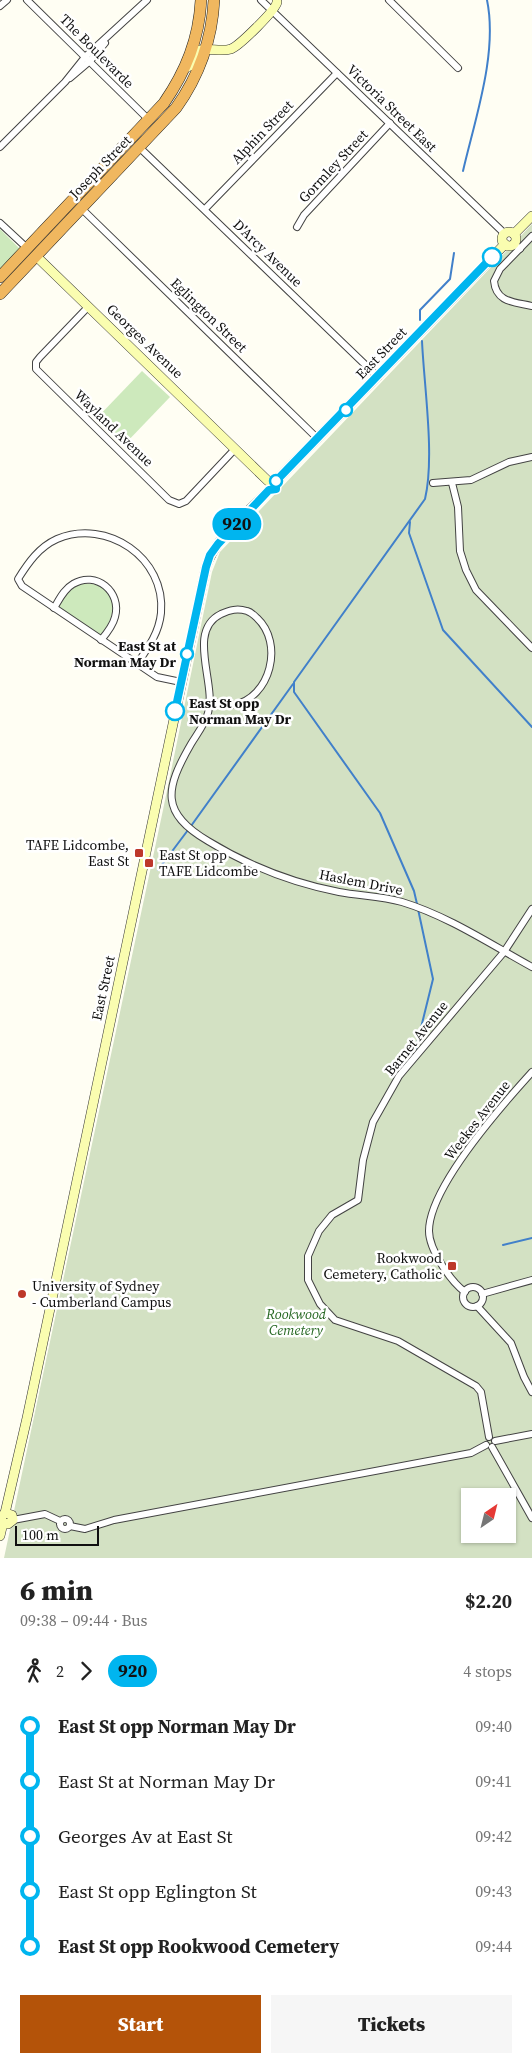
<!DOCTYPE html>
<meta charset="utf-8">
<style>
:root{--surface:#fff;--page:#f6f6f6;--text:#222;--muted:#767676;--accent:#b45309}
body{margin:0;font-family:"Source Serif 4",serif;background:var(--page);color:var(--text);height:100vh;display:flex;flex-direction:column;font-size:19px;white-space:nowrap}
*{box-sizing:border-box;margin:0}
p{font-size:16px;color:var(--muted)}
.icon{flex:none;width:28px;height:28px;fill:none;stroke:currentColor;stroke-width:2;stroke-linecap:round;stroke-linejoin:round}
.map{position:relative;height:1558px;overflow:hidden}
.details{display:flex;flex-direction:column;background:var(--surface);flex:1}
.details>*{flex:none}
.badge{padding:0 10px;border-radius:16px;font-size:18px;line-height:32px}
.needle{width:32px;rotate:35deg}
.buttons{position:absolute;left:461px;top:1488px;display:grid;gap:10px}
.buttons a{display:grid;place-items:center;width:55px;height:55px;border-radius:0px;background:var(--surface);box-shadow:0 1px 4px #0004;font-size:25px}
.scale{position:absolute;left:15px;bottom:12px;width:84px;box-sizing:border-box;padding-left:5px;border:2px solid #101010;border-top:0;font-size:14px;line-height:18px;white-space:nowrap;color:#101010;-webkit-text-stroke:4px #fff;paint-order:stroke}
.map>.badge{position:absolute;translate:-50% -50%;box-shadow:0 0 0 2px #fff}
.legs{display:flex;align-items:center;gap:8px;height:55px;padding:0 20px;font-size:16px}
.legs p{margin-inline-start:auto}
.summary{display:flex;align-items:center;justify-content:space-between;height:85px;padding:0 20px}
h1{font-size:28px;font-weight:800;line-height:38px}
.primary-button{display:flex;gap:10px;margin-top:auto;padding:10px 20px}
.primary-button a{flex:1;height:58px;border-radius:0px;background:var(--accent);color:#fff;font-size:20px;font-weight:800;line-height:58px;text-align:center}
.primary-button a+a{background:var(--page);color:var(--text)}
ul{padding:0 20px;list-style:none}
li{display:flex;align-items:center;gap:18px;height:55px;font-size:19px}
li i{display:grid;place-items:center;width:8px;height:100%;margin:0 6px;background:currentColor}
li i::after{content:'';width:12px;height:12px;margin:-6px;border:4px solid;border-radius:50%;background:var(--surface)}
li p{margin-inline-start:auto}
li:first-child i{background:linear-gradient(#0000 50%,currentColor 0)}
li:last-child i{background:linear-gradient(currentColor 50%,#0000 0)}
.map>svg:first-child{display:block}
.green{fill:#cde9bc}
.cemetery{fill:#d3e1c3;fill-rule:evenodd}
.lines{fill:none;stroke-linecap:round;stroke-linejoin:round}
.stream{stroke:#4180ca;stroke-width:2}
.street-casing{stroke:#434343;stroke-width:8}
.secondary-casing{stroke:#323232;stroke-width:10}
.highway-casing{stroke:#212121;stroke-width:12}
.street{stroke:#fff;stroke-width:6}
.secondary{stroke:#fafdb0;stroke-width:9}
.highway{stroke:#f0b75f;stroke-width:11}
.line-1-casing{stroke:#fff;stroke-width:11}
.line-1{stroke:#00b5ef;stroke-width:8}
.stop-1-dot{fill:#fff;stroke:#00b5ef;stroke-width:2.5}
.poi-dot{fill:#bd382a;stroke:#fff;stroke-width:2}
.labels{text-anchor:middle;stroke-width:5;stroke-linejoin:round;paint-order:stroke}
.street-label{font-size:14px;fill:#101010;stroke:#fff}
.stop-label{font-size:14px;font-weight:bold;fill:#101010;stroke:#fff;text-anchor:end}
.poi-label{font-size:14px;fill:#101010;stroke:#fff;text-anchor:end}
.park-label{font-size:14px;font-style:italic;fill:#256721;stroke:#fff}
</style>
<div class="map">
<svg width="532" height="1558" viewBox="0 0 532 1558">
<rect width="100%" height="100%" fill="#fffef3"/>
<g class="green">
<path d="M0,229l20,20 -20,20z"/>
<path d="M142,371l28,26 -47,49 -28,-26z"/>
<path d="M81,584c39,-3 38,27 20,52l-43,-29 12,-19z"/>
</g>
<path class="cemetery" d="M532,224v1334h-528l159,-748 49,-238 8,-20zM470,1496h38v38h-38z"/>
<g class="lines">
<g class="stream">
<path d="M463,171c12,-52 35,-118 24,-171"/>
<path d="M420,320v-10l30,-31 4,-26"/>
<path d="M410,522l-1,11 34,97 89,97"/>
<path d="M191,826l102,-142"/>
<path d="M158,870l30,-40"/>
<path d="M417,904l-3,-13 -34,-78 -86,-121v-10l131,-183c10,-42 -1,-113 -3,-158"/>
<path d="M416,1048l17,-69 -15,-70"/>
<path d="M503,1245l29,-7"/>
</g>
<defs>
<g id="street">
<path d="M27,0l122,120"/>
<path d="M261,0l244,234"/>
<path d="M389,0l69,68"/>
<path d="M0,6l7,-6"/>
<path d="M70,78l20,-17 15,-18"/>
<path d="M0,147l65,-65 20,-25 62,-57"/>
<path d="M140,148l238,229"/>
<path d="M82,209l236,230"/>
<path d="M205,209l132,-136"/>
<path d="M0,223l27,25"/>
<path d="M297,227l7,-12 86,-92"/>
<path d="M532,236l-32,33 -6,12c2,22 21,21 38,25"/>
<path d="M514,243l6,6"/>
<path d="M88,307l-48,50 -4,5v7l133,131 10,4 7,-3 49,-52"/>
<path d="M433,483l38,-3 38,-18 23,-5"/>
<path d="M452,483l6,24 2,44 6,19 10,20 56,58"/>
<path d="M54,608c5,-8 10,-19 19,-24 23,-14 49,8 42,33 -2,8 -8,16 -14,23"/>
<path d="M137,664c11,-16 22,-31 24,-51 5,-55 -54,-95 -104,-74 -18,8 -29,24 -39,40l4,7 135,91 24,5"/>
<path d="M210,701c7,2 15,5 23,4 38,-7 51,-62 24,-87 -3,-3 -6,-6 -10,-7 -10,-3 -17,-1 -26,3 -35,17 -4,70 -13,99 -3,11 -11,21 -17,31 -26,45 -31,69 17,97 41,25 84,42 131,51 21,4 42,4 63,10 46,14 88,42 130,65"/>
<circle cx="473" cy="1297" r="10"/>
<path d="M465,1292c-15,-11 -36,-43 -36,-61 0,-44 74,-127 103,-159"/>
<path d="M482,1294l50,-14"/>
<path d="M477,1306l34,37 13,34 8,15"/>
<path d="M489,1437l-8,-45 -5,-6 -78,-45 -63,-21 -15,-16 -12,-24v-24l11,-25 13,-16 26,-15 5,-40 10,-38 26,-46 105,-124 28,-43"/>
<path d="M495,1441l37,-7"/>
<path d="M492,1447l40,71"/>
<circle cx="65" cy="1524" r="5"/>
<path d="M13,1520l32,-6 15,7"/>
<path d="M70,1526l15,3 29,-9 357,-67 15,-8"/>
</g>
<g id="secondary">
<path d="M185,68l7,-3 8,-15c10,-2 21,2 31,-1 8,-3 45,-39 46,-47"/>
<circle cx="509" cy="239" r="7"/>
<path d="M514,234l18,-18"/>
<path d="M36,256l232,225"/>
<path d="M276,481l229,-237"/>
<path d="M3,1523l5,1 5,-4 -1,-5 -7,-2"/>
<path d="M0,1536l3,-13 -2,-6 4,-4 22,-95 179,-851c8,-28 43,-55 63,-77"/>
</g>
<g id="highway">
<path d="M0,277l164,-174c22,-32 35,-64 37,-103"/>
<path d="M0,294l176,-186c23,-32 36,-69 38,-108"/>
</g>
</defs>
<use href="#street" class="street-casing"/>
<use href="#secondary" class="secondary-casing"/>
<use href="#highway" class="highway-casing"/>
<use href="#street" class="street"/>
<use href="#secondary" class="secondary"/>
<use href="#highway" class="highway"/>
</g>
<g class="lines">
<defs>
<path id="line-1" d="M175,711l31,-144 4,-12 8,-11 51,-54 7,-1v-8l216,-224"/>
</defs>
<use href="#line-1" class="line-1-casing"/>
<use href="#line-1" class="line-1"/>
</g>
<g class="stop-1-dot">
<circle cx="492" cy="257" r="9"/>
<circle cx="346" cy="410" r="6"/>
<circle cx="276" cy="481" r="6"/>
<circle cx="187" cy="654" r="6"/>
<circle cx="175" cy="711" r="9"/>
</g>
<g class="poi-dot">
<rect x="134" y="848" width="10" height="10" rx="2.5"/>
<rect x="144" y="858" width="10" height="10" rx="2.5"/>
<rect x="447" y="1261" width="10" height="10" rx="2.5"/>
<circle cx="22" cy="1294" r="5"/>
</g>
<g class="labels">
<g class="street-label">
<text transform="translate(97 51) rotate(45)" y="5">The Boulevarde</text>
<text transform="translate(392 108) rotate(44)" y="5">Victoria Street East</text>
<text transform="translate(262 132) rotate(-46)" y="5">Alphin Street</text>
<text transform="translate(333 166) rotate(-47)" y="5">Gormley Street</text>
<text transform="translate(100 167) rotate(-46)" y="5">Joseph Street</text>
<text transform="translate(268 253) rotate(44)" y="5">D'Arcy Avenue</text>
<text transform="translate(209 315) rotate(44)" y="5">Eglington Street</text>
<text transform="translate(145 341) rotate(44)" y="5">Georges Avenue</text>
<text transform="translate(381 353) rotate(-46)" y="5">East Street</text>
<text transform="translate(114 428) rotate(44)" y="5">Wayland Avenue</text>
<text transform="translate(361 882) rotate(11)" y="5">Haslem Drive</text>
<text transform="translate(103 988) rotate(-78)" y="5">East Street</text>
<text transform="translate(416 1038) rotate(-51)" y="5">Barnet Avenue</text>
<text transform="translate(477 1120) rotate(-52)" y="5">Weekes Avenue</text>
</g>
<g class="stop-label">
<text x="176" y="651">East St at<tspan x="176" dy="16">Norman May Dr</tspan></text>
<text x="189" y="708" text-anchor="start">East St opp<tspan x="189" dy="16">Norman May Dr</tspan></text>
</g>
<g class="poi-label">
<text x="129" y="850">TAFE Lidcombe,<tspan x="129" dy="16">East St</tspan></text>
<text x="159" y="860" text-anchor="start">East St opp<tspan x="159" dy="16">TAFE Lidcombe</tspan></text>
<text x="442" y="1263">Rookwood<tspan x="442" dy="16">Cemetery, Catholic</tspan></text>
<text x="32" y="1291" text-anchor="start">University of Sydney<tspan x="32" dy="16">- Cumberland Campus</tspan></text>
</g>
<g class="park-label">
<text x="296" y="1319">Rookwood<tspan x="296" dy="16">Cemetery</tspan></text>
</g>
</g>
</svg>
<div class="buttons">
<a><svg class="needle" viewBox="-14 -14 28 28"><path d="M0-13l5 13h-10z" fill="#e53935"/><path d="M0 13l5-13h-10z" fill="#767676"/></svg></a>
</div>
<div class="scale">100 m</div>
<b class="badge" style="left:237px;top:524px;background:#00b5ef;color:#111">920</b>
</div>
<section class="details">
<div class="summary"><div><h1>6 min</h1><p>09:38 – 09:44 · Bus</p></div><b>$2.20</b></div>
<div class="legs"><svg class="icon" aria-label="walk" viewBox="0 0 24 24"><circle cx="13" cy="4" r="2"/><path d="M13 8l-2 6 4 7M11 14l-3 7M7 12l3-4h3l4 4"/></svg>2<svg class="icon" aria-label="forward" viewBox="0 0 24 24"><path d="M9 5l7 7-7 7"/></svg><b class="badge" style="background:#00b5ef;color:#111">920</b><p>4 stops</p></div>
<ul>
<li><i style="color:#00b5ef"></i><b>East St opp Norman May Dr</b><p>09:40</p></li>
<li><i style="color:#00b5ef"></i><span>East St at Norman May Dr</span><p>09:41</p></li>
<li><i style="color:#00b5ef"></i><span>Georges Av at East St</span><p>09:42</p></li>
<li><i style="color:#00b5ef"></i><span>East St opp Eglington St</span><p>09:43</p></li>
<li><i style="color:#00b5ef"></i><b>East St opp Rookwood Cemetery</b><p>09:44</p></li>
</ul>
<div class="primary-button"><a>Start</a><a>Tickets</a></div>
</section>
